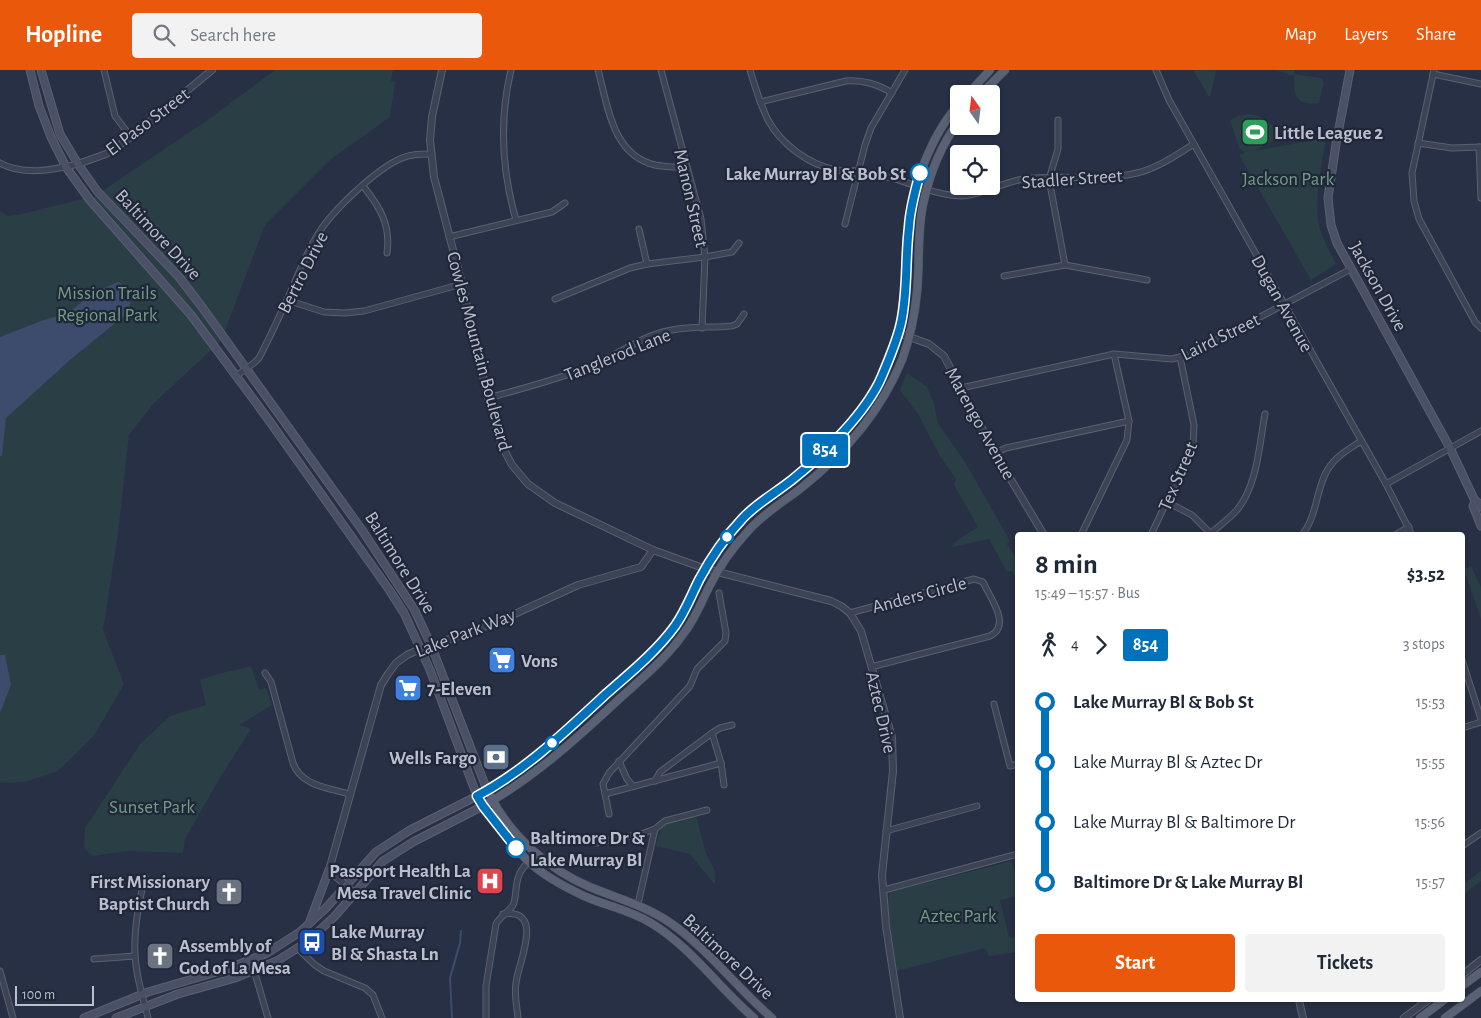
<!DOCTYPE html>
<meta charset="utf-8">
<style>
:root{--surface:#fff;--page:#f2f2f3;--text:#1f2937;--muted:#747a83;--accent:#ea580c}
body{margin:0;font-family:"Alegreya Sans",sans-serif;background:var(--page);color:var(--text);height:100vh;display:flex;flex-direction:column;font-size:19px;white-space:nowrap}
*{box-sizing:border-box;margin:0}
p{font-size:16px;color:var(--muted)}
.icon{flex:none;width:28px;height:28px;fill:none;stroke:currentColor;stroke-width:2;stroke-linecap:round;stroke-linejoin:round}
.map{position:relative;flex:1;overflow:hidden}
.drawer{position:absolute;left:1015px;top:462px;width:450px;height:470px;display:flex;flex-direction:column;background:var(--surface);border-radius:5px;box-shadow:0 1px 4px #0004}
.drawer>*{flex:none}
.badge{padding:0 10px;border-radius:4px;font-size:18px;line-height:32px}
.needle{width:32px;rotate:346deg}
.tools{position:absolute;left:950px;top:15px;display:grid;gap:10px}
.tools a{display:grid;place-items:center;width:50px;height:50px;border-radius:5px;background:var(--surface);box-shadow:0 1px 4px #0004;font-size:25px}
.scale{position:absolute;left:15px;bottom:12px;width:79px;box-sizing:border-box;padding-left:5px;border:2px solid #babfcd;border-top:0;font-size:14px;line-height:18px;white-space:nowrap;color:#babfcd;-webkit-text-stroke:4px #202739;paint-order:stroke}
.map>.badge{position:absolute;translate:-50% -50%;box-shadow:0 0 0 2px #fff}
.legs{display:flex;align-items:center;gap:8px;height:55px;padding:0 20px;font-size:16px}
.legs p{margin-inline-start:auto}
.headline{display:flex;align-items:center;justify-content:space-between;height:85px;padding:0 20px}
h1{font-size:28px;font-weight:700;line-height:38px}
.primary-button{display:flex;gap:10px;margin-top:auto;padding:10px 20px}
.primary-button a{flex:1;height:58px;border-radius:5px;background:var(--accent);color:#fff;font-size:20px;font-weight:700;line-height:58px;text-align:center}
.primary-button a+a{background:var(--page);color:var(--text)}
ul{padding:0 20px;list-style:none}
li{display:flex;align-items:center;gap:18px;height:60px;font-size:19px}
li i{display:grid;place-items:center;width:8px;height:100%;margin:0 6px;background:currentColor}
li i::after{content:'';width:12px;height:12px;margin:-6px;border:4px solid;border-radius:50%;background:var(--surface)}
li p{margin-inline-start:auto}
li:first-child i{background:linear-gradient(#0000 50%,currentColor 0)}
li:last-child i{background:linear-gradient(currentColor 50%,#0000 0)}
header{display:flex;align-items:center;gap:30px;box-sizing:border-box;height:70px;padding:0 25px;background:var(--accent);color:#fff}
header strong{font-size:24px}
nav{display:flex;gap:28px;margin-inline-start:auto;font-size:18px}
.search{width:350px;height:45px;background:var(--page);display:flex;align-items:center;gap:12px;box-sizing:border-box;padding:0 18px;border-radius:5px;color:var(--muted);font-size:19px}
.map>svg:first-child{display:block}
.green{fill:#2a3e45}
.water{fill:#3d4b6d}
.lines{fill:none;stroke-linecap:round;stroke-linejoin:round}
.stream{stroke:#3d4b6d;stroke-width:2}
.minor-casing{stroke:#5b6071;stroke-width:7}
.tertiary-casing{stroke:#5b6071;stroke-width:8}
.secondary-casing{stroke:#5b6071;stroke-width:9}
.primary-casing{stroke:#464c5d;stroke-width:9}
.minor{stroke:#3c4354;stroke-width:5}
.tertiary{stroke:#3c4354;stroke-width:6}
.secondary{stroke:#4a5167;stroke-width:7}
.primary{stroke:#5a6174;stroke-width:8}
.line-1-casing{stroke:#fff;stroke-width:11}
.line-1{stroke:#0072bc;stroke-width:8}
.stop-1-dot{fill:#fff;stroke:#0072bc;stroke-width:2.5}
.labels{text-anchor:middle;stroke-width:4.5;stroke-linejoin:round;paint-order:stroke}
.street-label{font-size:19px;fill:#babfcd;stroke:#202739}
.poi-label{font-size:19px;font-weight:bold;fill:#babfcd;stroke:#202739;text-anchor:start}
.stop-label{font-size:19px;font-weight:bold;fill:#babfcd;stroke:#202739;text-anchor:end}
.park-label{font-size:19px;fill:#719e81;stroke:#202739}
</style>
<header>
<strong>Hopline</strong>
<div class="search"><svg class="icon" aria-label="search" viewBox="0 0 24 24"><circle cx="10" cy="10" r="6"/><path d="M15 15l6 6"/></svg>Search here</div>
<nav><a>Map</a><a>Layers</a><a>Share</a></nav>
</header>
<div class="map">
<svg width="1481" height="948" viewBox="0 0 1481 948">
<rect width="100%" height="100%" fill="#273044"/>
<g class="green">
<path d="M275,0h118l-2,11 4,1 -5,35 -60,43 -65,65 -44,116 -67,62 -25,32 -11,99 -15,96 21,54 -29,50 -37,37 -33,11 -25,1v-572l8,5 9,-1 78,-19 114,-77z"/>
<path d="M1193,0h23l-6,28z"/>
<path d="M1277,0h18l-1,4 27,4 3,4 -5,21c-25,3 -25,-9 -25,-29l-1,2z"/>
<path d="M1249,44c17,3 23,8 30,24l-25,13 72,-13c-4,25 -14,70 -5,94 4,11 10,22 15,32l-25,16 -72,-125 6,-2 -6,-5 -9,-28 11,-5z"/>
<path d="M907,303l20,14 7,16 4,20 27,39 45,79 -3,3 10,16v21l-5,-10 -5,1 -18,-33 -38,8 8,-8 19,-12 -24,-42 2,-6 -16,-23 -22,-42 -18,-24z"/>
<path d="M1471,496l10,21v32l-17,-49z"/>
<path d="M251,596l8,24 7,-2 6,17 -33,20 12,4 -30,47 -36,63 -2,14 -54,-2 -37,5 -8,-8 1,-20 55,-84 30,-28 36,-11 -6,-25 18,-6z"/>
<path d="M696,745l9,36 10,20v14l-25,-31 -34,-8 5,-18 7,-5z"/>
<path d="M1012,791l5,20v15l-17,4 9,37 8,1v14l-28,4 -4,-8 -88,23c-2,-17 -13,-66 -7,-79z"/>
<path d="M1481,801v10l-18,14v-11z"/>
</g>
<g class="water">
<path d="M118,212l14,7 -3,23 -58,47 -65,59 -4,37 -2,2v-120l41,-16 27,-8 26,-21z"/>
<path d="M0,585h5l6,30 -11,28z"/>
</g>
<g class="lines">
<path class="stream" d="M452,948l-2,-40 10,-35 1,-12"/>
<defs>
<g id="minor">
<path d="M104,0l11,46 16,21"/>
<path d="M511,0c-12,50 -9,101 5,150"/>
<path d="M598,0c10,36 14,85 57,95 10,2 21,2 32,3"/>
<path d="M661,0l40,149 4,38 -3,71"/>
<path d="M750,0c5,17 10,34 18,50 13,24 41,45 68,50 7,1 15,0 23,1 11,2 22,5 33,7 22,6 46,18 70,18 20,-1 41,-14 62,-17 35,-5 77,3 113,-6 21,-5 39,-18 57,-29"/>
<path d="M1156,0l13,30 217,384 26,51"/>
<path d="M1434,0l-22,103 2,28 5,18 56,103 6,6"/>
<path d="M1433,4l48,10"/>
<path d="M760,32l86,-21c18,-1 31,3 46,12"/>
<path d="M1058,50v29l-9,30 16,86"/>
<path d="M1418,73l34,5 29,-1"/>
<path d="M1479,77l2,51"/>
<path d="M0,93c23,13 53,7 78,1"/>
<path d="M363,116c17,21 28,39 24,67"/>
<path d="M845,154l20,-79 6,-17 34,-58"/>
<path d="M639,159l8,35"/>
<path d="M449,167l103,-25 13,-9"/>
<path d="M1004,206l61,-11 82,15"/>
<path d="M555,229l75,-31 17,-4 58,-7 27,-5 7,-9"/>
<path d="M287,230l37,12 21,1 19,-2 98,-27"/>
<path d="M236,306l18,-13 5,-5c10,-19 19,-39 28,-58 10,-22 18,-45 31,-66 14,-23 59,-66 84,-76 9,-4 19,-4 30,-4"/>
<path d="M961,318l153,-34 58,5 16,-4 163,-86"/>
<path d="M488,328c36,-10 72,-19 106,-33 25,-11 46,-28 73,-34 21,-5 43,-3 65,-5l5,-2 7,-10"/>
<path d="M995,383l11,-5 123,-27"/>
<path d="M1386,414l95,-53"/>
<path d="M1167,432l25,13 20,20"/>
<path d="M1211,463c8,-7 18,-14 26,-23 21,-26 22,-65 28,-96"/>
<path d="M1081,465l46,-95 2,-19 -15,-67"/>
<path d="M1151,465l42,-90 1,-20 -14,-68"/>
<path d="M1302,465c16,-20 14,-48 26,-66 8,-13 21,-20 33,-28"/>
<path d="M1395,465l14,-8"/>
<path d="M850,543l124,-34 9,3c7,16 29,43 7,54l-119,31"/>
<path d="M1462,590l19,59"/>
<path d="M265,603l6,9 22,81c8,23 36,25 56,31"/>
<path d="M994,634l16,62 8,-2"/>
<path d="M1462,658l19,-6"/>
<path d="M712,663l9,30 3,22"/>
<path d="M619,691l8,18 6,7"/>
<path d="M655,711l5,-9 52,-39 8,-5 12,-3"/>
<path d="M605,724l116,-31"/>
<path d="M609,744l-6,-30 6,-11 81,-87 7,-17 28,-28 1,-8 -7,-40"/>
<path d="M886,761l91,-25"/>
<path d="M596,773l45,-9 14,-5 10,-8 42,-11"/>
<path d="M1462,776l19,-13"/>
<path d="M145,807c-7,28 -13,59 -9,88 2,18 8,36 12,53"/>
<path d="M884,820l134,-36"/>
<path d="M638,834l17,-75"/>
<path d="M503,844c43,-6 15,49 13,69 -2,11 1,24 2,35"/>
<path d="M297,878l18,17 9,6 41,17 8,7 9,23"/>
<path d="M94,889l41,-3"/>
<path d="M251,890l17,58"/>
<path d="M0,901l13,47"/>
<path d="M486,948v-32l10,-62c4,-8 15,-13 18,-21 3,-12 1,-25 9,-35 4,-5 9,-9 13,-15"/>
</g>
<g id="tertiary">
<path d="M442,0l-10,47 -2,23 4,37 28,107 26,114 13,46 11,21 16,19 27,19 98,47 53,19 125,32 10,5 9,7 11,18 31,106 1,34 -11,104 4,51 14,92"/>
<path d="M78,94l28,-10 25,-17 81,-67"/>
<path d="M898,263l31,11 15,12 51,97 49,82"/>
<path d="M354,823l-25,-23 52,-185 7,-11 8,-11 11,-8 9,-4 79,-28 83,-38 63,-18 12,-17"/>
<path d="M1462,905l19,-15"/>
<path d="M1299,930l4,18"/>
<path d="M1404,948l24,-18"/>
</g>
<g id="secondary">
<path d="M30,0l9,36 12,31 15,30 23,32 102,116 77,104 122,172 14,22 26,57 47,126 -67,34 -34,22 -50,56 -26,24 -33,21 -37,15 -82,24 -64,26"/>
<path d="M41,0l19,64 18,30 19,27 82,86 23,30 160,223 52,79 17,36 56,145"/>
<path d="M1350,0l-14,74 -8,54 3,27 6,18 113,205 25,53 4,2 2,4"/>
<path d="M1475,431l-2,5 8,20"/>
<path d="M310,851l19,-51"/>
<path d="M116,948l62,-24 57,-16 42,-17 30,-19 27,-25 49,-56 30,-19 70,-36"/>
</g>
<g id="primary">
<path d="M968,24l22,-24"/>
<path d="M981,24l24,-24"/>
<path d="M491,727c20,39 58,73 99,90 29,12 57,19 82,37 38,27 65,64 100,94"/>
<path d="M483,736c50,-28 92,-66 134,-105 23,-21 49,-42 67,-68 11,-14 17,-30 25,-46 10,-20 25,-41 40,-57 14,-16 34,-28 51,-41 43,-34 81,-78 102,-129 8,-22 13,-45 15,-68 3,-29 0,-59 6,-87 6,-29 18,-60 36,-84"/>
<path d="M1462,916l19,-14"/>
<path d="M754,948c-35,-30 -63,-71 -103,-95 -21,-13 -45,-17 -67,-27 -17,-8 -41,-21 -55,-34 -17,-16 -31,-37 -46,-56l-6,-10c49,-26 88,-64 128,-101 24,-21 50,-43 69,-68 11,-14 17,-31 25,-47 11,-21 27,-43 43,-61 15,-16 35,-27 52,-41 42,-34 80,-76 98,-127 15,-42 12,-80 16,-122 4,-42 23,-94 51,-125"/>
<path d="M1420,948l24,-18"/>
<path d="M1445,948l36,-27"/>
</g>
</defs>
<use href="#minor" class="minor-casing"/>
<use href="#tertiary" class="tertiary-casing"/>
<use href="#secondary" class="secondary-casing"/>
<use href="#primary" class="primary-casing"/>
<use href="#minor" class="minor"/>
<use href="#tertiary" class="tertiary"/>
<use href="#secondary" class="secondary"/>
<use href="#primary" class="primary"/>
</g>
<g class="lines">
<defs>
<path id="line-1" d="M516,778l-33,-42 -6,-10c49,-26 89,-65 129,-102 24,-21 50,-42 69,-68 10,-14 16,-30 24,-46 11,-21 27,-44 44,-62 14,-15 34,-26 50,-39 30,-24 74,-67 89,-103 7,-17 15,-35 19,-53 7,-31 4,-64 8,-96 1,-19 6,-36 11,-54"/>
</defs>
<use href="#line-1" class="line-1-casing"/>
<use href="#line-1" class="line-1"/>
</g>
<defs>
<symbol id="stadium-square" viewBox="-11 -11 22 22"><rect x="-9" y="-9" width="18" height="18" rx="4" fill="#2e9e5b" stroke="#202739"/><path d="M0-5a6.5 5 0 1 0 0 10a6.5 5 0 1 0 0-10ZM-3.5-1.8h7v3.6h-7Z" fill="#fff"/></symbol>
<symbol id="supermarket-square" viewBox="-11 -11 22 22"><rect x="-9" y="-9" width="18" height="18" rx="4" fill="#3f7fe0" stroke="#202739"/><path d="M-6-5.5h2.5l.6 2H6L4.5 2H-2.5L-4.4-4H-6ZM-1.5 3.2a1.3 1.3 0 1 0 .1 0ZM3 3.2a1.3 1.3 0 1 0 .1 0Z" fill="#fff"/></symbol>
<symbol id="bank-square" viewBox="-11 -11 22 22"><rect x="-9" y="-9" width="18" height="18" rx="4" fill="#5c6f8a" stroke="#202739"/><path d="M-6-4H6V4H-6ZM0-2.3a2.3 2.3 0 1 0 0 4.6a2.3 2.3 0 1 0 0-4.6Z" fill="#fff"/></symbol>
<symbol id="hospital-square" viewBox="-11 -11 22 22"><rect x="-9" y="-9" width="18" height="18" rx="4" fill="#e0444e" stroke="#202739"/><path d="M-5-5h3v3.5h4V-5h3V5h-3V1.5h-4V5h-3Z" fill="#fff"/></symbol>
<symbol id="church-square" viewBox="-11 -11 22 22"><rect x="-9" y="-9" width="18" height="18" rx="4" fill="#6b7280" stroke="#202739"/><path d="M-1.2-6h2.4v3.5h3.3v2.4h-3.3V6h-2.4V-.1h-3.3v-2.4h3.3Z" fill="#fff"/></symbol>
<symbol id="bus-square" viewBox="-11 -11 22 22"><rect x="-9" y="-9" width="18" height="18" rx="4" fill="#1a4fb4" stroke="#202739"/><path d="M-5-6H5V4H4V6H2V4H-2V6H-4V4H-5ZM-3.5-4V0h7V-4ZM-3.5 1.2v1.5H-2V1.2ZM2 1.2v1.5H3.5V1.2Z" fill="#fff"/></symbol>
</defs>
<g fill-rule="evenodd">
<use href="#stadium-square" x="1239" y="46" width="32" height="32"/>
<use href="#supermarket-square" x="486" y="574" width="32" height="32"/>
<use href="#supermarket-square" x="392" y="602" width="32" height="32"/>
<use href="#bank-square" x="480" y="671" width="32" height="32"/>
<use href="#hospital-square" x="474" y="795" width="32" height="32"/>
<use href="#church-square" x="213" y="806" width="32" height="32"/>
<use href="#bus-square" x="296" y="856" width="32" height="32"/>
<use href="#church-square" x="144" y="870" width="32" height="32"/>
</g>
<g class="stop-1-dot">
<circle cx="920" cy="103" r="9"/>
<circle cx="727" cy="467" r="6"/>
<circle cx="552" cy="673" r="6"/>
<circle cx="516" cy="778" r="9"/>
</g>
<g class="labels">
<g class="street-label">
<text transform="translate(147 51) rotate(-37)" y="7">El Paso Street</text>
<text transform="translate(1072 108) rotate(-4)" y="7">Stadler Street</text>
<text transform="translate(692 128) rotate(77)" y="7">Manon Street</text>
<text transform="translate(159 164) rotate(47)" y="7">Baltimore Drive</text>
<text transform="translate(302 202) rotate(-63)" y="7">Bertro Drive</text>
<text transform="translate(1379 216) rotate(61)" y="7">Jackson Drive</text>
<text transform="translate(1283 233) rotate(61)" y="7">Dugan Avenue</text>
<text transform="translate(1220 266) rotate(-26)" y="7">Laird Street</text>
<text transform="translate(480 281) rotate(75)" y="7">Cowles Mountain Boulevard</text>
<text transform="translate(617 284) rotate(-22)" y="7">Tanglerod Lane</text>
<text transform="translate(981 353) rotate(61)" y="7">Marengo Avenue</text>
<text transform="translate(1177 406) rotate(-67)" y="7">Tex Street</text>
<text transform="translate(401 492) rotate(58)" y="7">Baltimore Drive</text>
<text transform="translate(919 524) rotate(-15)" y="7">Anders Circle</text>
<text transform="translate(465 562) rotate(-21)" y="7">Lake Park Way</text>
<text transform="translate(882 642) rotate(77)" y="7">Aztec Drive</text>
<text transform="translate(729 886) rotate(43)" y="7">Baltimore Drive</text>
</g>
<g class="poi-label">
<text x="1274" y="69">Little League 2</text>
<text x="521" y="597">Vons</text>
<text x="427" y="625">7-Eleven</text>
<text x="477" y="694" text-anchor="end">Wells Fargo</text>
<text x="471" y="807" text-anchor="end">Passport Health La<tspan x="471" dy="22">Mesa Travel Clinic</tspan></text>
<text x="210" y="818" text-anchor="end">First Missionary<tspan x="210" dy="22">Baptist Church</tspan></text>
<text x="331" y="868">Lake Murray<tspan x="331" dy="22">Bl &amp; Shasta Ln</tspan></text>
<text x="179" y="882">Assembly of<tspan x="179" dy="22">God of La Mesa</tspan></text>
</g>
<g class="stop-label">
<text x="906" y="110">Lake Murray Bl &amp; Bob St</text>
<text x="530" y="774" text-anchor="start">Baltimore Dr &amp;<tspan x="530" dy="22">Lake Murray Bl</tspan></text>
</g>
<g class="park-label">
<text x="1288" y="115">Jackson Park</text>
<text x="107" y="229">Mission Trails<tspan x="107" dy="22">Regional Park</tspan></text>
<text x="152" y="743">Sunset Park</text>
<text x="958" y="852">Aztec Park</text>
</g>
</g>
</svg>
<div class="tools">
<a><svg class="needle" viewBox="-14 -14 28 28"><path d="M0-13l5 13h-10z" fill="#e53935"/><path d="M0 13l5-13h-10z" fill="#747a83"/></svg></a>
<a><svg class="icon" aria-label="locate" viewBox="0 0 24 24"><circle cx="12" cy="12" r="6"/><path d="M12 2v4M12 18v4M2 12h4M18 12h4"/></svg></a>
</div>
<div class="scale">100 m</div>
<b class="badge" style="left:825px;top:380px;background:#0072bc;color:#fff">854</b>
<section class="drawer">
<div class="headline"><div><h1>8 min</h1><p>15:49 – 15:57 · Bus</p></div><b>$3.52</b></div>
<div class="legs"><svg class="icon" aria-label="walk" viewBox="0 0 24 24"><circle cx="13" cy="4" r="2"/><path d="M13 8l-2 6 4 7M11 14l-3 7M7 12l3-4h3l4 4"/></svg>4<svg class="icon" aria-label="forward" viewBox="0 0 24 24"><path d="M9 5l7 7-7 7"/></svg><b class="badge" style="background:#0072bc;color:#fff">854</b><p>3 stops</p></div>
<ul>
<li><i style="color:#0072bc"></i><b>Lake Murray Bl &amp; Bob St</b><p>15:53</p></li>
<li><i style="color:#0072bc"></i><span>Lake Murray Bl &amp; Aztec Dr</span><p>15:55</p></li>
<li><i style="color:#0072bc"></i><span>Lake Murray Bl &amp; Baltimore Dr</span><p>15:56</p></li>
<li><i style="color:#0072bc"></i><b>Baltimore Dr &amp; Lake Murray Bl</b><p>15:57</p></li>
</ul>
<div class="primary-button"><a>Start</a><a>Tickets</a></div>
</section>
</div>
